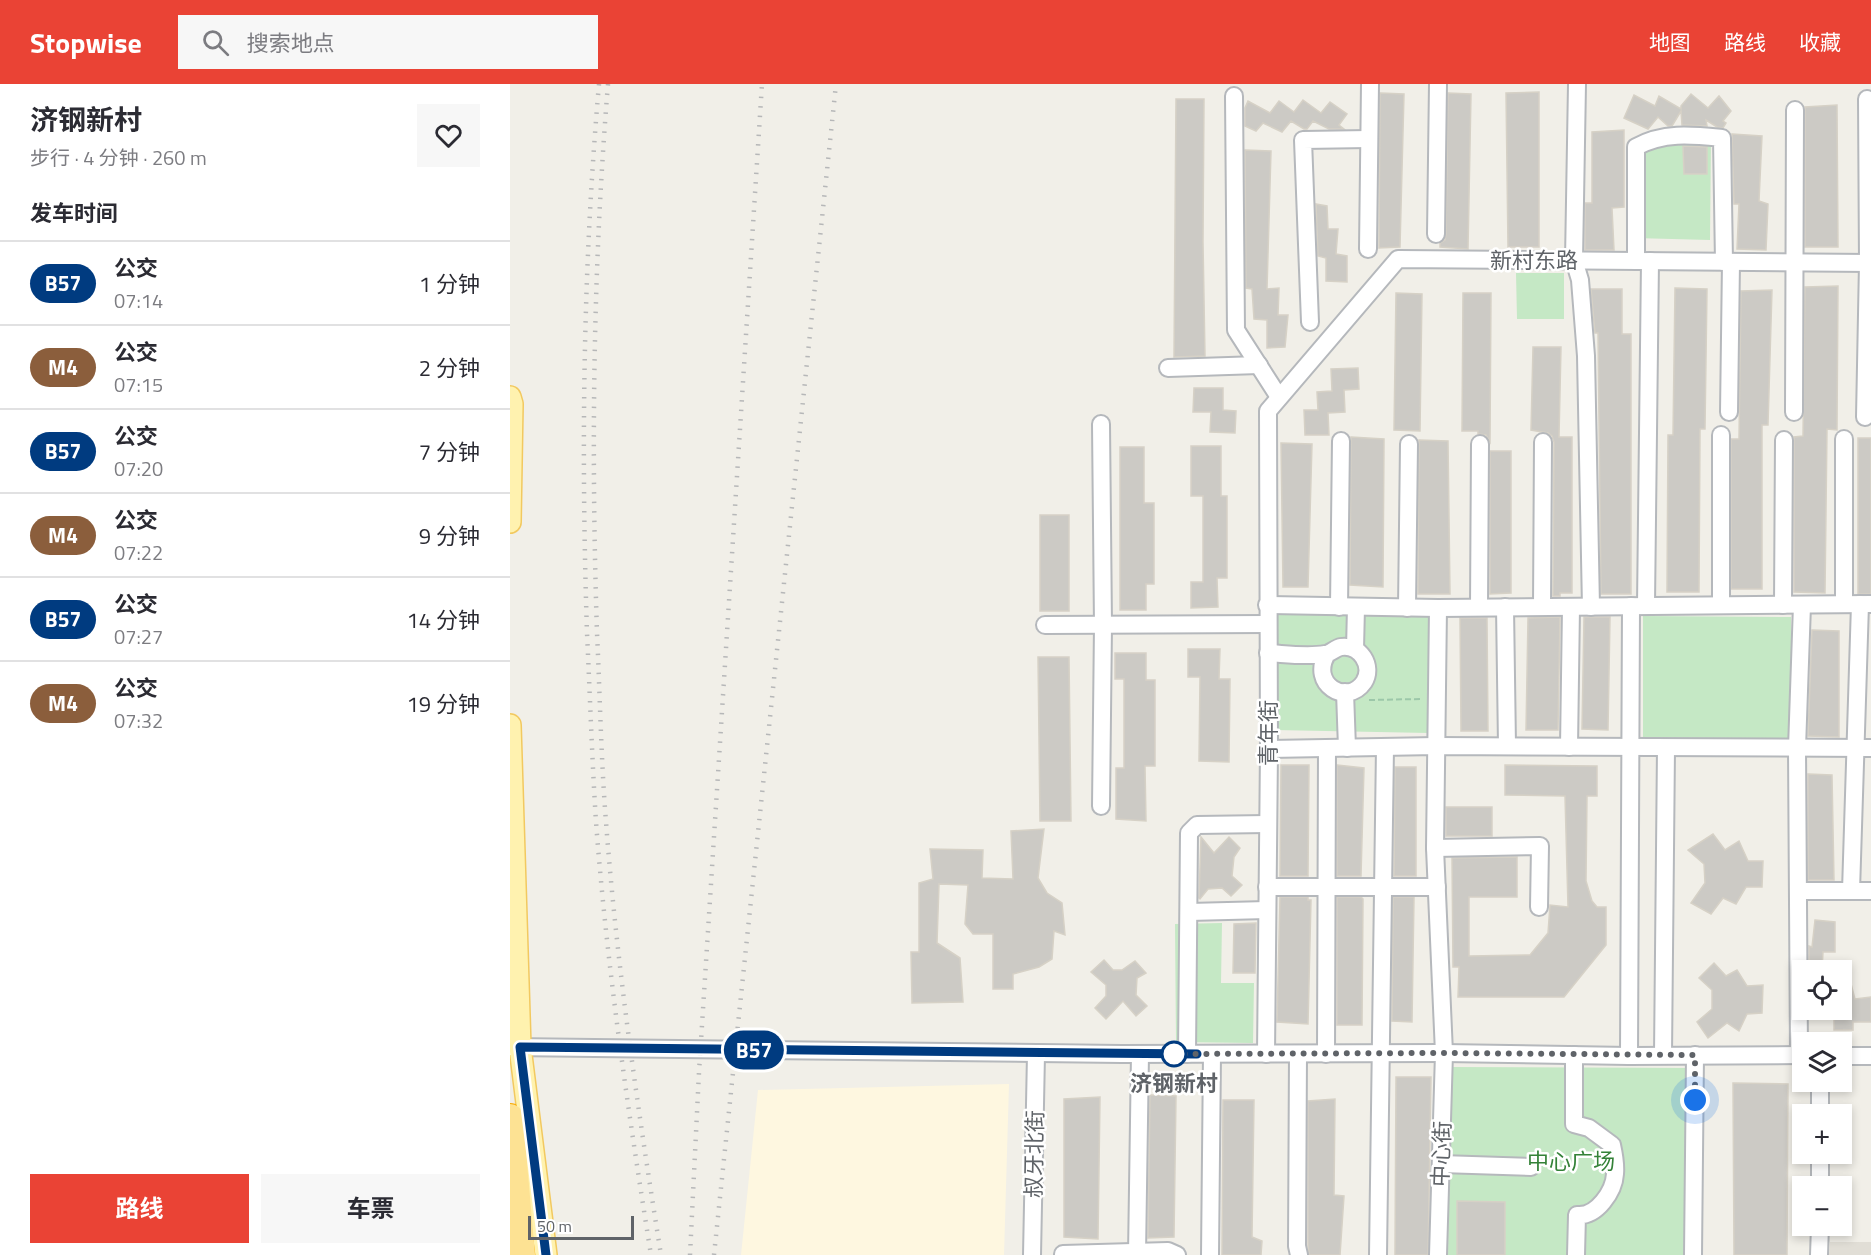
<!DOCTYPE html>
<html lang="zh">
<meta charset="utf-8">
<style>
:root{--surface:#fff;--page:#f7f7f7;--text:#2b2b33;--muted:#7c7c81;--line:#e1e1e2;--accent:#ea4335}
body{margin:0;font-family:"Titillium Web","Noto Sans SC",sans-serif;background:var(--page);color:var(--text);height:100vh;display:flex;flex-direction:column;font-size:22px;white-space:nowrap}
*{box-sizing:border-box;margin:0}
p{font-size:20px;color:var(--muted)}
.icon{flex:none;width:33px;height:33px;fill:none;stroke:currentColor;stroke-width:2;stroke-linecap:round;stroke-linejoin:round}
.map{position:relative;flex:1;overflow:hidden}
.panel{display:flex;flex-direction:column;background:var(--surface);width:510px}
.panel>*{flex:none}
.badge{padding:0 12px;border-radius:20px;font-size:21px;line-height:39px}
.controls{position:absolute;left:1282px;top:876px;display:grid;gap:12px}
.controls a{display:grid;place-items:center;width:60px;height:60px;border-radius:0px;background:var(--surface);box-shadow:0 3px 9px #0003;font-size:30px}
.scale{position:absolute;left:18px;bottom:15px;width:106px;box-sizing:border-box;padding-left:6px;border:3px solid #5f6368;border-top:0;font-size:16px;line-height:21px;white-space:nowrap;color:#5f6368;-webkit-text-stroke:4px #fff;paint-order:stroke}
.you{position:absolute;width:30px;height:30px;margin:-15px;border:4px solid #fff;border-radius:50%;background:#1a73e8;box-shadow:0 0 0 9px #1a73e833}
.map>.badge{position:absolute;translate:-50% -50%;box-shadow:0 0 0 3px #fff}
h2{padding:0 30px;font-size:22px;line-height:54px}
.round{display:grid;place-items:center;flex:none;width:63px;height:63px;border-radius:0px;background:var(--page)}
.head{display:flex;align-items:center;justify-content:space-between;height:102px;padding:0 30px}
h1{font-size:28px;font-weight:700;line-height:45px}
.cta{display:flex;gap:12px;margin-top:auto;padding:12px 30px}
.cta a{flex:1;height:69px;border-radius:0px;background:var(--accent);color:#fff;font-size:24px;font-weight:700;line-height:69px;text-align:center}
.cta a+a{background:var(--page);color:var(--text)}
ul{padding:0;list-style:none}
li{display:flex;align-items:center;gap:18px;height:84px;padding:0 30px;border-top:2px solid var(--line)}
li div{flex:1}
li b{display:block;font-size:22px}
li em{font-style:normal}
li .badge{min-width:66px;font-weight:700;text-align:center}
header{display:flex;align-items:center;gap:36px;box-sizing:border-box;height:84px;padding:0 30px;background:var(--accent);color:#fff}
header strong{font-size:28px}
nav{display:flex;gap:33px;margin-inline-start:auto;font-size:21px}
.search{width:420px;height:54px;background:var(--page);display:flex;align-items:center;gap:15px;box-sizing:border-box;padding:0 21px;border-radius:0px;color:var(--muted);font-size:22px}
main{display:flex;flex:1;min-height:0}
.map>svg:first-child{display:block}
.commercial{fill:#fef7e0}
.education{fill:#e1ded6}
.green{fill:#c5e8c5}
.building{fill:#cccac5;stroke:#d6d1c6;stroke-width:1.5}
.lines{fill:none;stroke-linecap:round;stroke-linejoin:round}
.minor-casing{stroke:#b5b8bc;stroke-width:20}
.major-casing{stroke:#f2c960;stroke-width:24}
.highway-casing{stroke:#f9ab00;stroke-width:28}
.path{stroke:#9cc7a9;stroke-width:2;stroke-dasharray:6 3;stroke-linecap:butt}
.minor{stroke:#fff;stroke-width:16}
.major{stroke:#fff2af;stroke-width:21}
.highway{stroke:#fde293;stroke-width:26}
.rail{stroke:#b6b7b8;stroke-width:4.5;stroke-dasharray:1.5 8;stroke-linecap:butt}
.line-casing{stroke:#fff;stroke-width:14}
.line{stroke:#003b80;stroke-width:9}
.walk{stroke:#5f6368;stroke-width:6;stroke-dasharray:0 10.8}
.stop-dot{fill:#fff;stroke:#003b80;stroke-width:3}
.labels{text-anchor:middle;stroke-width:5;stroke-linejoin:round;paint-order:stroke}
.street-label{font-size:22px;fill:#5f6368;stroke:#fff}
.stop-label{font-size:22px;font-weight:bold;fill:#5f6368;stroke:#fff}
.park-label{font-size:22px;fill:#348238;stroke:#fff}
</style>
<header>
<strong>Stopwise</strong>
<div class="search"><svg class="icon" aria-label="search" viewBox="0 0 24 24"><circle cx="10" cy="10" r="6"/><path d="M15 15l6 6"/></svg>搜索地点</div>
<nav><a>地图</a><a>路线</a><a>收藏</a></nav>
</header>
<main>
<section class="panel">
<div class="head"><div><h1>济钢新村</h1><p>步行 · 4 分钟 · 260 m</p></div><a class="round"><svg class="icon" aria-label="heart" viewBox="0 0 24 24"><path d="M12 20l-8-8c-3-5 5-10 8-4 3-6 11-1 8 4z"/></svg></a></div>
<h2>发车时间</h2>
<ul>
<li><span class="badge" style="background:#003b80;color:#fff">B57</span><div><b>公交</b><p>07:14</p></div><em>1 分钟</em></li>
<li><span class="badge" style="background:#8b5e3c;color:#fff">M4</span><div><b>公交</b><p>07:15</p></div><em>2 分钟</em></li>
<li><span class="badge" style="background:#003b80;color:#fff">B57</span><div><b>公交</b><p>07:20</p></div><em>7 分钟</em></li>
<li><span class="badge" style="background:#8b5e3c;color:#fff">M4</span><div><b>公交</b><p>07:22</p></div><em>9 分钟</em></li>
<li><span class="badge" style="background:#003b80;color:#fff">B57</span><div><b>公交</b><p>07:27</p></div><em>14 分钟</em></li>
<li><span class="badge" style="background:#8b5e3c;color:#fff">M4</span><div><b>公交</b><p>07:32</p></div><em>19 分钟</em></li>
</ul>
<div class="cta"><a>路线</a><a>车票</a></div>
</section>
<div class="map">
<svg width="1361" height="1171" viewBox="0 0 1361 1171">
<rect width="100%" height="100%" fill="#f1efe8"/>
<path class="commercial" d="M499,1000l-5,171h-263l17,-165z"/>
<path class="education" d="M1320,1158h41v13h-42z"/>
<g class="green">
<path d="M1124,53l77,1 -1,102 -76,-2z"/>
<path d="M1006,189h48v46h-47z"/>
<path d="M766,525l155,3 -2,121 -155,-3z"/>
<path d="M1133,532l148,1v123l-148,-1z"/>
<path d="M712,839l-1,60h33l-1,60 -77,-1 -1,-118z"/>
<path d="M940,983l243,1 -1,187h-244z"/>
</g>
<g class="building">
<path d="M1029,8v155h-31l-2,-154z"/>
<path d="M870,9l24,1 -4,153 -21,1z"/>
<path d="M938,9l23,1 -3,155 -28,-2v-4l5,-3 1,-6z"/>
<path d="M1181,10l17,14 11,-12 12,15 -8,10 3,2 -3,5 -6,-1 -11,-7 1,6 -25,-1 -1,-14 -9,15h-4l-10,-9 -10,12 -24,-11 10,-23 21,11 4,-10 22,13v-3z"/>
<path d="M666,15h28l-1,143 2,114 -31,1z"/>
<path d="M793,16l18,13 9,-11 17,12 -8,11 5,4h-15l-16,-8 -6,8h-3l-13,-8 -9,11 -19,-9 -7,8 -11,-5v-18l3,-7 22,12 9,-12 15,11z"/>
<path d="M1327,21l1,142h-33v-140z"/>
<path d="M1114,46v77l-12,1 2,42h-29v-47h7v-71z"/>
<path d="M1222,50l30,2 -3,65 9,3 -2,46 -29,-1 2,-45h-5z"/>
<path d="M1173,62l24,1v27h-23z"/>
<path d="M735,66l26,1 -4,138 12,-1 -1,27h10l-3,32 -18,1v-28l-13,-1 -2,-30 -6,-1z"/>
<path d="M806,120l11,2 1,23h10l-2,25 11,2v26l-21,-1v-23l-8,-2z"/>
<path d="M1328,202l-1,144 -10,-1 -2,164 -31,-1v-155l9,-1 2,-149z"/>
<path d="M1165,204l32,1 -2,140h-5l-1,163h-32l1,-157h5z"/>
<path d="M1081,205h31v45h9v260h-30l-3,-261h-3z"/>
<path d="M1262,206l-4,135h-6v164h-31v-150h8l2,-148z"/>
<path d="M886,209l26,1 -2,137 -26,-1z"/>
<path d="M953,209h28l-1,149 -4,-7 -8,-1v-3h-16z"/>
<path d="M1023,263h28l-2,90h13v156h-12v3h-7l1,-154 -2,-6 -4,-3 -17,-3z"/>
<path d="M848,284l1,21 -15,1 1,22 -17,1 1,22h-24l-1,-25h14l-1,-18 15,-1 -1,-22z"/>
<path d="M684,304h29v22l13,1 -1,22 -25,-1 1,-20h-18z"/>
<path d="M841,353l33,2 -1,148 -33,-2z"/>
<rect x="1348" y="354" width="13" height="156"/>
<path d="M909,356l29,1 2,153h-32z"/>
<path d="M771,359l31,1 -4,143h-25z"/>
<path d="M681,362h30v50h6v82h-10l1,29 -27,1v-26h12v-86h-12z"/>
<path d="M610,363h24v56h10v81h-8v26h-26z"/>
<path d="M980,367h21v142l-21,1z"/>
<rect x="530" y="431" width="29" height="96"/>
<path d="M1050,533l-2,113h-32l2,-112z"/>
<path d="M1074,533h26l-2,113 -26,-1z"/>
<path d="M950,534h27l1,113h-27z"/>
<path d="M1302,546l27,1v106l-31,-1z"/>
<path d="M678,565h32l-1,30h11l-1,83 -30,-1 1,-84h-12z"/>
<path d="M605,569h31v27h9v86h-10l1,55 -30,-2v-51h8v-89h-9z"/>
<path d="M528,573h31l2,164h-31z"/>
<path d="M771,681h28l-1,111h-28z"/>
<path d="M827,681l27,3 -3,108h-24z"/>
<path d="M995,681l92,1v30h-10l-1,85 6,20 5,6h9v38l-42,52h-106l1,-30h-6l-1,-109 65,-1v40h-48v59l61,-1 18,-22 2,-28 18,2 -3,-111 -60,-1z"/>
<path d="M885,683h21v109h-22z"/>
<path d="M1298,690l24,1 2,105h-26z"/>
<rect x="936" y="723" width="46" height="29"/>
<path d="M534,745l-6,49 9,15 15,10 3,32 -11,-4 -2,28 -13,8 -26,7v15h-20v-55h-20l-8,-10 3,-39 -29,-1 -2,59 23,15 3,44 -51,1 -1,-51h8v-69l14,-4 -3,-30 53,1 -1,28 31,1 -2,-48z"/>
<path d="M1203,750l12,16 14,-9 9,20h15l-1,26h-16l-10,17 -13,-6 -12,16 -20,-11 14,-20 -1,-19 -16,-14z"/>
<path d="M691,753l13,16 15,-16 11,11 -6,9 -2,19 10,9 -11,11 -9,-8 -14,1 -8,10 -1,-1z"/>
<path d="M770,813h28v3h3l-3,124 -31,-2z"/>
<path d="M827,813h24l2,2 -1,126h-25z"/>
<path d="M883,813h21l-2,125 -20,-1z"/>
<path d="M1305,836l20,2v30h-12l-1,18h-13v-24l3,1z"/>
<path d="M746,839l-1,50h-22l1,-49z"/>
<path d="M594,876l9,10h9l13,-9 11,12 -9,5 -1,17 11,11 -11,10 -13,-15 -17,18 -11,-11 11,-12v-11l-15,-13z"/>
<path d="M1204,879l12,13 11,-6 10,16 16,-1 -1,28 -15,1 -8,17 -12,-8 -19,15 -11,-16 15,-13v-19l-13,-12z"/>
<path d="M1332,881h4l9,34 16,-2v25h-18v8h-19v-20h8z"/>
<path d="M886,993h35l-3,178h-33z"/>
<path d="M1223,999l55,1 -1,171h-53z"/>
<path d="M640,1011l26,1 -2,141 -26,1z"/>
<path d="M590,1013l-2,142 -34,-2v-138z"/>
<path d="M825,1015l-1,96 10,1 -4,59h-31l-1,-10v-144z"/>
<path d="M713,1016h31l-2,137 10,4 -1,14h-39z"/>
<path d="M947,1117l48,1v53h-48z"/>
</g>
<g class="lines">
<defs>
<g id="minor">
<path d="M1067,0l-3,176 6,20 6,76 5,251"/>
<path d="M724,12l2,234 43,67"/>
<path d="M926,150l2,-150"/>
<path d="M858,165l2,-165"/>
<path d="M1126,177v-114c28,-15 55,-12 86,-9l2,124"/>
<path d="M800,238l-7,-182 66,-1"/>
<path d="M658,284l91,-3"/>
<path d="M1219,328l2,-150"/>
<path d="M1284,328l1,-302"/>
<path d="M1355,333l3,-154 -1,-164"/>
<path d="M591,340l2,201 -2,181"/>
<path d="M1211,351v170"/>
<path d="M1334,355v165"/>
<path d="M757,521l171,3 433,-4"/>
<path d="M1136,521l4,-344"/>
<path d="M1273,521l1,-165"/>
<path d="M829,523l2,-166"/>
<path d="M969,523l1,-163"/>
<path d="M995,523l2,139"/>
<path d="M1032,523l1,-165"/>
<path d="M897,524l2,-164"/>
<path d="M535,541l223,-1"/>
<path d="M845,565l1,-42"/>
<path d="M758,569c18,1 39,4 57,1 5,0 10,-6 16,-7 19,-3 33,19 23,35 -17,25 -55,2 -37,-28"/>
<path d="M835,608l2,56"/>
<path d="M1059,663l2,-140"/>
<path d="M759,665l167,-3 435,2"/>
<path d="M925,764l105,-2 -1,61"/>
<path d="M757,803h170"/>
<path d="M1288,807h73"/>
<path d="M1341,807l9,-287"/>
<path d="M679,828l78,-2"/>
<path d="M0,963l612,7 322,-1 185,3 174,-1"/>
<path d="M677,970l2,-221 8,-8 70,-1"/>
<path d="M756,970l3,-305 -1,-338 130,-152 473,4"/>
<path d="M788,970l-1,192 2,9"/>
<path d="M816,970l1,-306"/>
<path d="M1064,971v69l15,4 23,17c2,9 4,19 3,29 -1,17 -18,43 -38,41l-1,40"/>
<path d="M1153,971l3,-307"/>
<path d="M1289,971l-2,-307 5,-143"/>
<path d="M1119,972l2,-450"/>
<path d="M1332,972h29"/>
<path d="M1310,1030v-32"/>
<path d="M931,1080l90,3"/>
<path d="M1310,1102v-32"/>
<path d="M553,1170l105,-3 9,4"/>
<path d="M522,1171l4,-201"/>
<path d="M627,1171l3,-201"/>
<path d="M700,1171l2,-201"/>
<path d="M868,1171l7,-508"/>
<path d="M928,1171l6,-202 -9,-205 3,-240"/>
<path d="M1183,1171l2,-200"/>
<path d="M1309,1171l1,-29"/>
</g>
<g id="major">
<path d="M0,313l2,7 -2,118"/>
<path d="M0,641l10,322 26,208"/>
</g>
<path id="highway" d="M0,1033l12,138"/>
</defs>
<use href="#minor" class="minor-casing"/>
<use href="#major" class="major-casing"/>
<use href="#highway" class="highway-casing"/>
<path class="path" d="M859,616l52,-1"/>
<use href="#minor" class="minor"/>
<use href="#major" class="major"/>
<use href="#highway" class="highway"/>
<g class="rail">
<path d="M89,0c-16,183 -18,366 -12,549 3,63 5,126 9,189 11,145 32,289 55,433"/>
<path d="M98,0c-15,183 -17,366 -11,549 3,63 4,126 9,189 11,145 32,289 55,433"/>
<path d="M180,1171l9,-183 63,-988"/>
<path d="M204,1171l122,-1171"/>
</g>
</g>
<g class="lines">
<defs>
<path id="line" d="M36,1171l-26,-208 677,7"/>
</defs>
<use href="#line" class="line-casing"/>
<use href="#line" class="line"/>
<path class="walk" d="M664,970l270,-1 251,2v45"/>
</g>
<circle class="stop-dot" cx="664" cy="970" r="12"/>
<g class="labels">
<g class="street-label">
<text x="1024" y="184">新村东路</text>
<text transform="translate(758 649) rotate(-90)" y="8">青年街</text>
<text transform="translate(524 1070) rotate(-89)" y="8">叔牙北街</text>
<text transform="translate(931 1070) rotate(-88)" y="8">中心街</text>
</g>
<g class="stop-label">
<text x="664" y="1007">济钢新村</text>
</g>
<g class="park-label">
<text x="1061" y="1085">中心广场</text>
</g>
</g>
</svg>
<div class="controls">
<a><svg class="icon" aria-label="locate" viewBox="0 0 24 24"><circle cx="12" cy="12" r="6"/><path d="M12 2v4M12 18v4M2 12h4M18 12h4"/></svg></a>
<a><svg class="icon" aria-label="layers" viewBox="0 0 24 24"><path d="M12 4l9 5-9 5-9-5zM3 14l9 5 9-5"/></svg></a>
<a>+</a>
<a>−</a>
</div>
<div class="scale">50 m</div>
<div class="you" style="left:1185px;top:1016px"></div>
<b class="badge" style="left:244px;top:966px;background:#003b80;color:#fff">B57</b>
</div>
</main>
